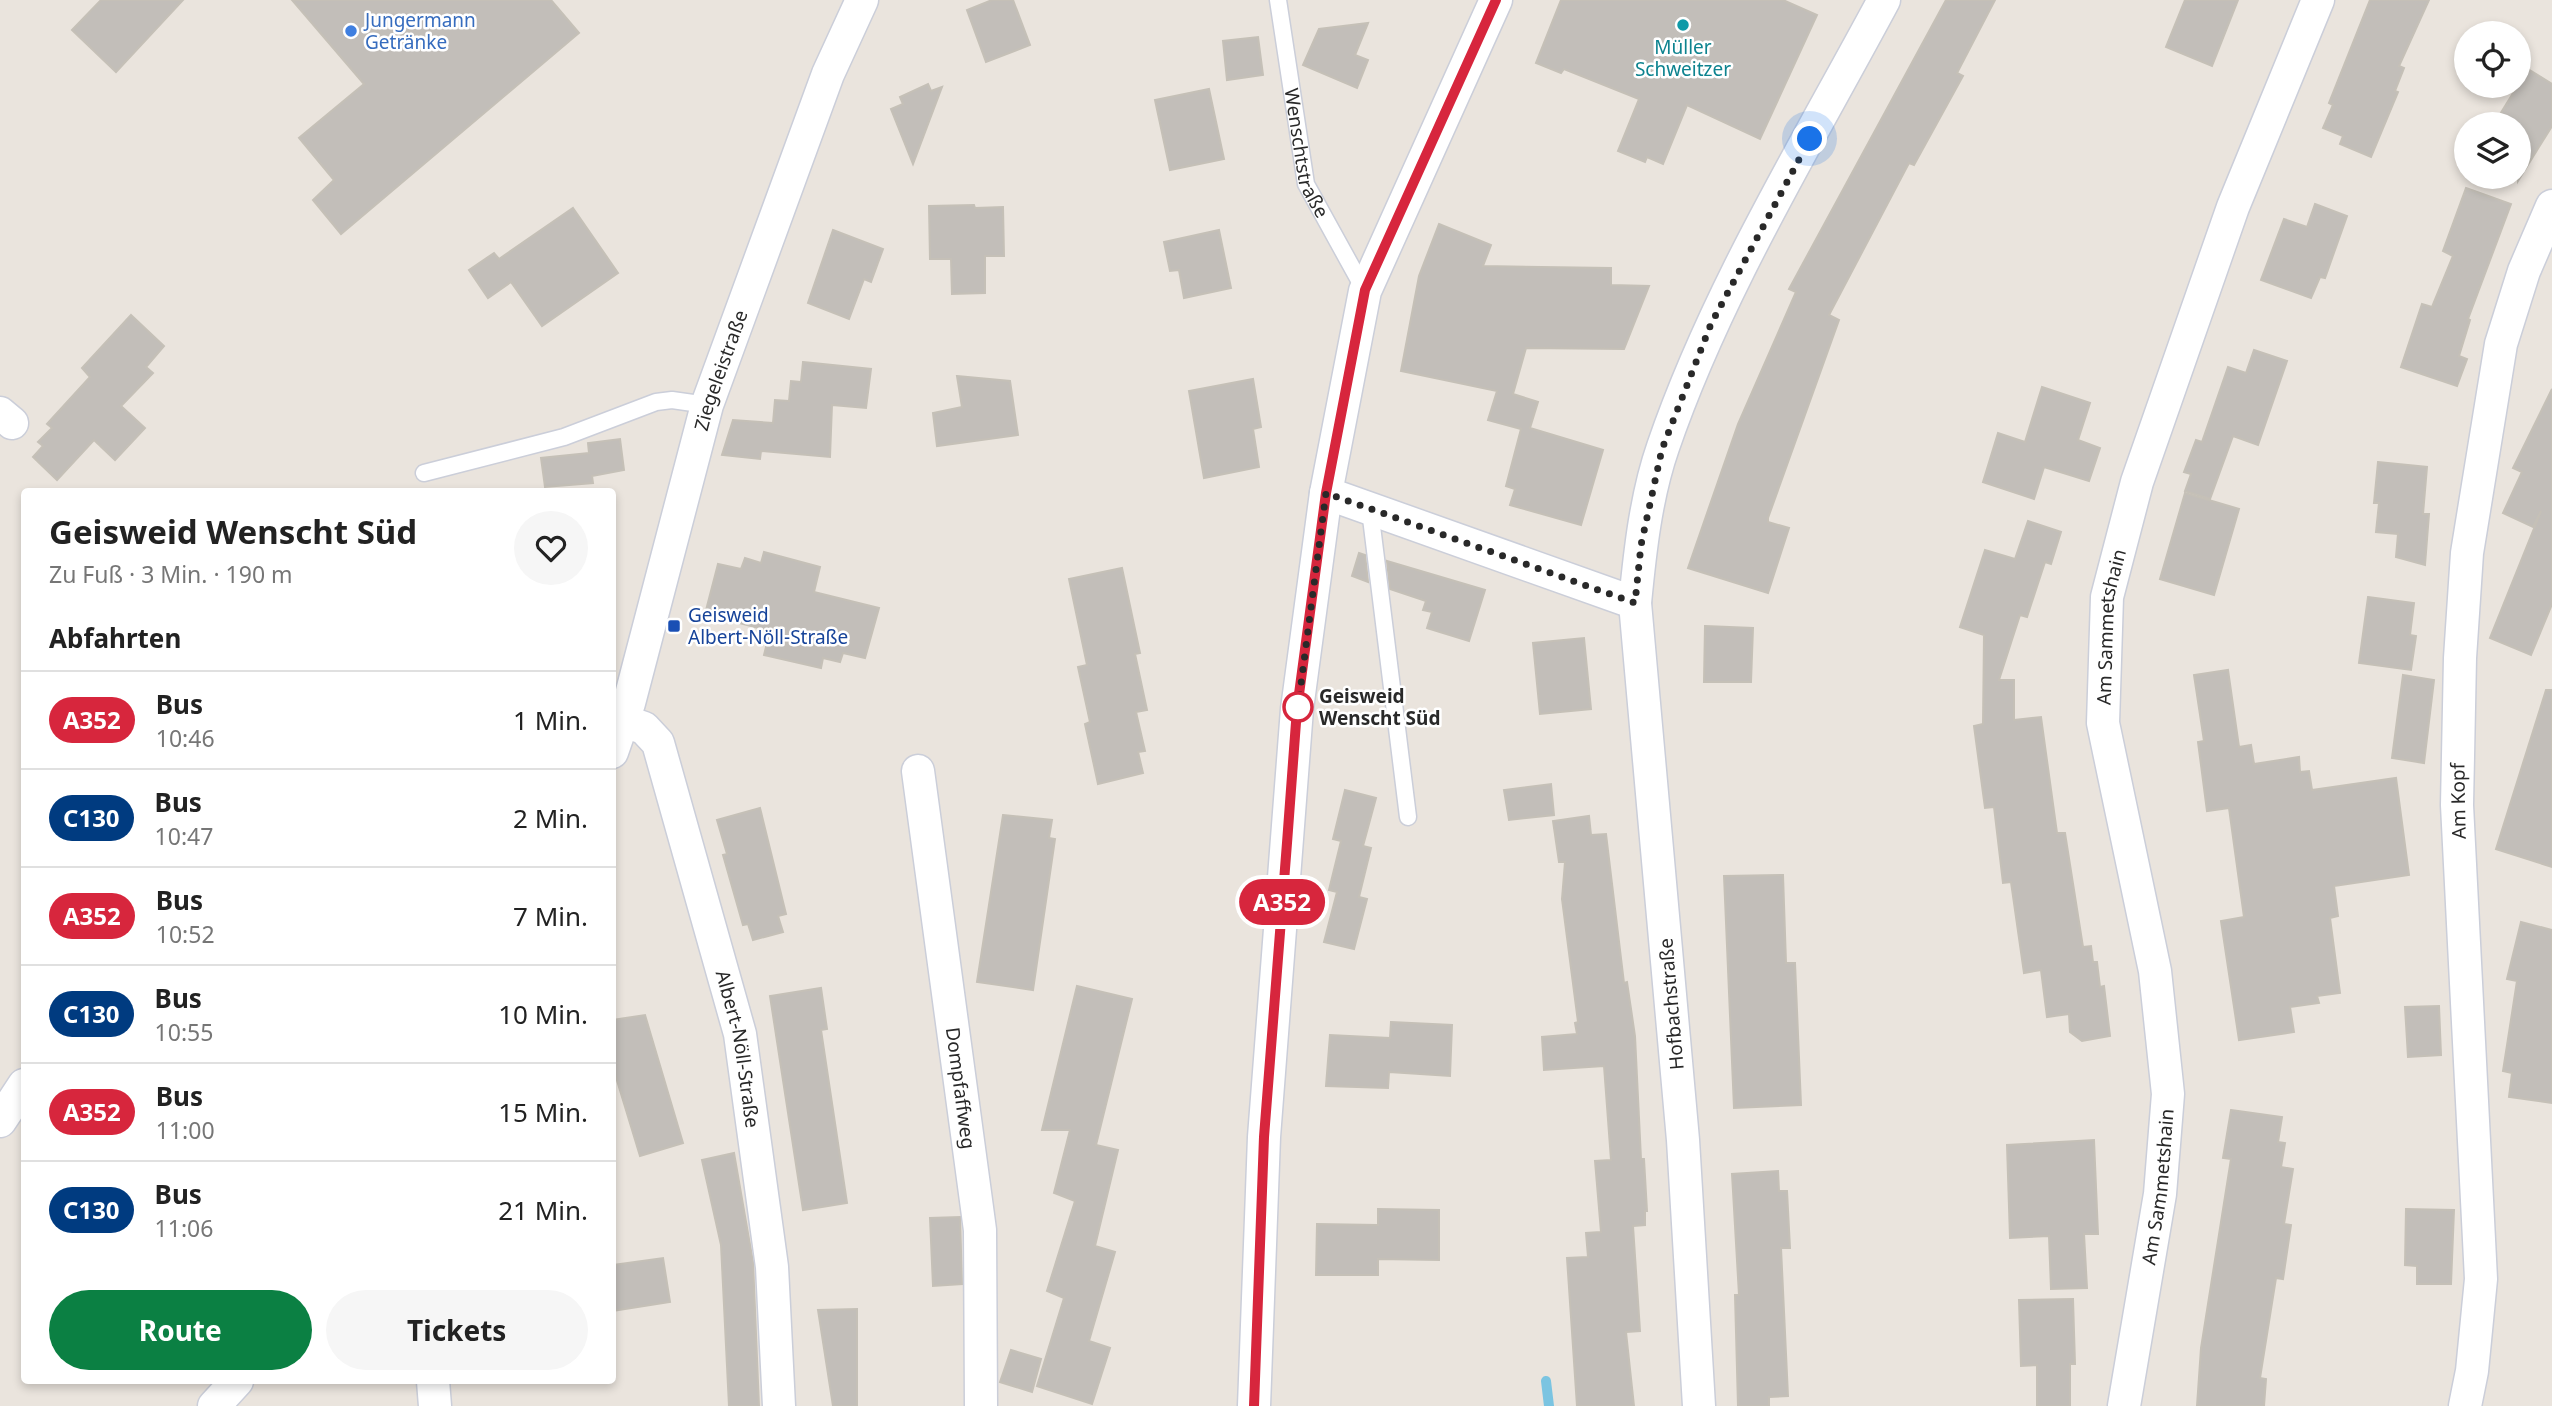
<!DOCTYPE html>
<html lang="de">
<meta charset="utf-8">
<style>
:root{--surface:#fff;--page:#f6f6f6;--text:#222;--muted:#767676;--line:#e0e0e0;--accent:#0b8043}
body{margin:0;font-family:"Noto Sans",sans-serif;background:var(--page);color:var(--text);height:100vh;display:flex;flex-direction:column;font-size:26px;white-space:nowrap}
*{box-sizing:border-box;margin:0}
p{font-size:23px;color:var(--muted)}
.icon{flex:none;width:38px;height:38px;fill:none;stroke:currentColor;stroke-width:2;stroke-linecap:round;stroke-linejoin:round}
.map{position:relative;flex:1;overflow:hidden}
.panel{position:absolute;left:21px;top:488px;width:595px;height:896px;display:flex;flex-direction:column;background:var(--surface);border-radius:7px;box-shadow:0 4px 10px #0003}
.panel>*{flex:none}
.badge{padding:0 14px;border-radius:23px;font-size:24px;line-height:46px}
.controls{position:absolute;left:2454px;top:21px;display:grid;gap:14px}
.controls a{display:grid;place-items:center;width:77px;height:77px;border-radius:50%;background:var(--surface);box-shadow:0 4px 10px #0003;font-size:35px}
.you{position:absolute;width:35px;height:35px;margin:-18px;border:5px solid #fff;border-radius:50%;background:#1a73e8;box-shadow:0 0 0 10px #1a73e833}
.map>.badge{position:absolute;translate:-50% -50%;box-shadow:0 0 0 4px #fff}
h2{padding:0 28px;font-size:26px;line-height:63px}
.round{display:grid;place-items:center;flex:none;width:74px;height:74px;border-radius:37px;background:var(--page)}
.summary{display:flex;align-items:center;justify-content:space-between;height:119px;padding:0 28px}
h1{font-size:33px;font-weight:700;line-height:52px}
.action{display:flex;gap:14px;margin-top:auto;padding:14px 28px}
.action a{flex:1;height:80px;border-radius:42px;background:var(--accent);color:#fff;font-size:28px;font-weight:700;line-height:80px;text-align:center}
.action a+a{background:var(--page);color:var(--text)}
ul{padding:0;list-style:none}
li{display:flex;align-items:center;gap:21px;height:98px;padding:0 28px;border-top:2px solid var(--line)}
li div{flex:1}
li b{display:block;font-size:26px}
li em{font-style:normal}
li .badge{min-width:77px;font-weight:700;text-align:center}
.map>svg:first-child{display:block}
.lines{fill:none;stroke-linecap:round;stroke-linejoin:round}
.stream{stroke:#7bc4e1;stroke-width:10}
.building{fill:#c2beb9;stroke:#c5c0b7;stroke-width:2}
.service-casing{stroke:#cbced9;stroke-width:19}
.minor-casing{stroke:#cbced9;stroke-width:35}
.service{stroke:#fff;stroke-width:16}
.minor{stroke:#fff;stroke-width:32}
.line-casing{stroke:#fff;stroke-width:16}
.line{stroke:#d7263d;stroke-width:10}
.walk{stroke:#292929;stroke-width:7;stroke-dasharray:0 12.6}
.culture-dot{fill:#0f9aa8;stroke:#fff;stroke-width:2.5}
.shop-dot{fill:#3f7fe0;stroke:#fff;stroke-width:2.5}
.transit-dot{fill:#1a4fb4;stroke:#fff;stroke-width:2.5}
.stop-dot{fill:#fff;stroke:#d7263d;stroke-width:3.5}
.labels{text-anchor:middle;stroke-width:5;stroke-linejoin:round;paint-order:stroke}
.shop-label{font-size:19px;fill:#366cbe;stroke:#fff;text-anchor:start}
.culture-label{font-size:19px;fill:#0d838f;stroke:#fff}
.street-label{font-size:19px;fill:#292929;stroke:#fff}
.transit-label{font-size:19px;fill:#164399;stroke:#fff;text-anchor:start}
.stop-label{font-size:19px;font-weight:bold;fill:#292929;stroke:#fff;text-anchor:start}
</style>
<div class="map">
<svg width="2552" height="1406" viewBox="0 0 2552 1406">
<rect width="100%" height="100%" fill="#eae4dd"/>
<g class="lines">
<path class="stream" d="M1546,1381l3,25"/>
</g>
<g class="building">
<path d="M101,0h82l-67,72 -44,-42z"/>
<path d="M292,0h259l28,33 -238,201 -28,-34 21,-20 -35,-42 65,-54z"/>
<path d="M992,0h21l17,45 -44,17 -19,-52z"/>
<path d="M1561,0h222l34,15 -57,124 -73,-34 -24,59 -16,-7 -2,5 -27,-11 21,-52 -75,-30 -3,4 -25,-10z"/>
<path d="M1946,0h49l-38,73 6,3 -49,89 -5,-2 -80,152 10,5 -71,198v4l21,6 -21,65 -80,-25 50,-144 58,-132 -7,-3z"/>
<path d="M2185,0h53l-26,66 -46,-19z"/>
<path d="M2370,0h59l-30,66 5,2 -9,23 3,1 -27,65 -31,-13 3,-8 -20,-8 10,-23 -4,-2z"/>
<path d="M1368,23l-13,32 13,5 -11,28 -54,-23 16,-36z"/>
<path d="M1258,37l5,38 -36,5 -4,-39z"/>
<path d="M2528,69l24,15v42l-34,55v-57h-24z"/>
<path d="M928,84l3,7 11,-4 -29,77 -22,-55 12,-5 -3,-7z"/>
<path d="M1209,89l15,70 -54,11 -15,-70z"/>
<path d="M2466,188l45,16 -43,115 2,1 -11,36 8,3 -10,27 -56,-19 21,-63 10,3 21,-51 -10,-5z"/>
<path d="M2315,204l32,12 -22,62 -5,-1 -9,21 -50,-18 23,-61 23,8z"/>
<path d="M974,205l1,3 28,-1 1,49h-19v37l-33,1 -1,-35h-21l-1,-53z"/>
<path d="M573,208l45,65 -76,53 -31,-44 -23,16 -19,-28 25,-17 5,6z"/>
<path d="M1439,224l52,21 -8,21 128,2v17l38,1 -25,63 -98,-1 -13,46 25,8 -8,26 73,22 -22,75 -71,-20 5,-16 -9,-3 15,-57 -33,-9 9,-29 -96,-20 18,-95z"/>
<path d="M833,230l50,19 -12,33 -7,-3 -15,40 -41,-16z"/>
<path d="M1219,230l12,58 -47,10 -5,-28 -9,1 -6,-29z"/>
<path d="M131,315l33,31 -18,21 7,6 -32,33 24,22 -30,32 -21,-20 -37,40 -24,-23 10,-11 -5,-4 14,-14 -5,-4 43,-47 -8,-9z"/>
<path d="M2254,350l33,11 -29,84 -25,-9 -23,63 -25,-8 6,-17 -7,-2 12,-32 6,2 26,-75 18,6z"/>
<path d="M803,362l68,7 -5,39 -34,-3 -2,52 -69,-6 -1,8 -38,-4 11,-35 40,3 2,-23 14,1 2,-20 10,1z"/>
<path d="M957,376l53,5 8,54 -81,11 -4,-33 29,-6z"/>
<path d="M1253,379l8,48 -8,2 6,38 -55,11 -15,-87z"/>
<path d="M2042,387l48,16 -12,37 22,8 -11,33 -45,-14 -10,32 -51,-17 15,-49 27,9z"/>
<path d="M2552,389v215l-21,51 -41,-17 51,-127 -8,16 -30,-14 19,-41 -9,-4z"/>
<path d="M620,439l4,31 -32,6 1,7 -48,4 -4,-29 48,-5 -1,-10z"/>
<path d="M2378,462l49,5 -4,47h6l-4,51 -29,-8 2,-23 -22,-2 3,-29h-5z"/>
<path d="M2185,493l54,16 -25,86 -54,-16z"/>
<path d="M2028,521l33,11 -10,32 -6,-2 -18,55 -7,-2 -21,65h15v40l27,-3 16,116h8l18,114 8,-1 2,16h4l3,25 4,-1 6,50 -28,5 -12,-9 -1,-18 -22,3 -6,-47 -17,3 -13,-91 -8,1 -9,-76 -9,1 -11,-82 9,-2 1,-89 -24,-8 25,-77 30,9z"/>
<path d="M764,552l56,15 -6,25 65,16 -14,50 -22,-5 -3,9 -17,-4 -2,10 -57,-13 6,-24 -65,-17 13,-50 23,5 4,-11 16,5z"/>
<path d="M1359,553l6,2 3,27 -16,-6z"/>
<path d="M1387,561l98,29 -16,51 -42,-13 5,-16 -9,-2 3,-9 -36,-12z"/>
<path d="M1122,568l18,85 -5,1 12,56 -11,2 9,39 -7,1 5,21 -45,11 -13,-60 5,-2 -12,-55 9,-2 -18,-86z"/>
<path d="M2368,597l46,6 -4,32 6,1 -5,34 -52,-7z"/>
<path d="M1705,626l48,2 -2,54h-47z"/>
<path d="M1584,638l7,71 -51,5 -7,-71z"/>
<path d="M2228,670l11,77 12,-2 3,19 45,-7 1,15 9,-1 3,19 84,-12 13,97 -75,11 4,30 -8,2 10,75 -23,3 2,7 -29,4 4,25 -55,8 -18,-119 23,-4 -15,-109 -22,3 -9,-69 6,-1 -10,-66z"/>
<path d="M2403,675l31,5 -10,83 -32,-5z"/>
<path d="M2546,690h6v177l-56,-18z"/>
<path d="M1551,784l3,31 -45,5 -5,-30z"/>
<path d="M1345,790l31,8 -13,48 8,2 -12,49 8,2 -13,50 -30,-7 13,-50 -8,-2 12,-49 -8,-2z"/>
<path d="M760,808l26,106 -8,2 5,16 -30,8 -5,-16 -5,1 -20,-70 4,-1 -10,-34z"/>
<path d="M1003,815l49,5 -3,18 6,1 -22,151 -56,-8z"/>
<path d="M1589,816l2,19 15,-1 18,149 3,-1 8,54 6,123h3l3,52h-2v14l-12,1 7,105 -14,1 8,74h-57l-10,-148 21,-1 -2,-24 15,-1 -6,-71 16,-1 -7,-94 -60,4 -2,-33 35,-3 -2,-11 3,-1 -16,-123 3,-37h-6l-6,-41z"/>
<path d="M1783,875l3,88h9l6,142 -67,3 -10,-232z"/>
<path d="M2521,922l31,8v173l-43,-6 3,-24 -9,-2 14,-90 -10,-2z"/>
<path d="M1077,986l55,13 -36,146 22,5 -23,96 20,6 -26,89 21,7 -18,56 -55,-18 27,-88 -17,-7 28,-90 -21,-8 16,-63h-28z"/>
<path d="M821,988l6,41 -6,1 26,173 -44,7 -33,-214z"/>
<path d="M2439,1006l2,49 -33,2 -3,-50z"/>
<path d="M645,1015l38,128 -43,13 -28,-92v-44z"/>
<path d="M1391,1022l61,3 -2,51 -61,-4 -1,16 -62,-2 4,-51 60,3z"/>
<path d="M2231,1110l51,7 -4,25 7,1 -4,24 12,2 -9,55 7,1 -8,54 -7,-1 -16,100 6,1 -2,27h-67l4,-58 30,-189 -8,-1z"/>
<path d="M2094,1140l4,94h-14l3,54 -36,1 -2,-53 -39,2 -3,-93z"/>
<path d="M734,1153l19,109 6,144h-30l-8,-161 -19,-85z"/>
<path d="M1778,1171l1,20h8l3,57h-9l7,148 -19,1v9h-31l-3,-111h4l-7,-121z"/>
<path d="M1378,1209l61,1v50l-61,-1v16h-62l1,-51 61,1z"/>
<path d="M2406,1209l48,1 -3,74h-34v-18l-12,-1z"/>
<path d="M960,1217l2,67 -29,2 -3,-68z"/>
<path d="M663,1258l7,44 -58,9v-46z"/>
<path d="M2073,1299l2,65h-5v42h-33v-41l-16,1 -2,-66z"/>
<path d="M857,1309v97h-24l-15,-96z"/>
<path d="M1011,1350l30,9 -9,33 -32,-10z"/>
</g>
<g class="lines">
<defs>
<g id="service">
<path id="s1" d="M1278,0l28,184 59,107"/>
<path d="M424,473l140,-36 92,-35 16,-2 35,5"/>
<path d="M1370,510l38,307"/>
</g>
<g id="minor">
<path d="M0,413l12,10"/>
<path d="M1326,493l309,110"/>
<path id="s2" d="M612,717l32,11 14,15 82,291 32,233 7,139"/>
<path id="s3" d="M612,752l17,-49 78,-298 121,-331 34,-74"/>
<path id="s4" d="M918,771l62,459 1,176"/>
<path d="M0,1121l24,-36"/>
<path d="M433,1381l2,25"/>
<path d="M214,1406l23,-25"/>
<path d="M1254,1406l10,-269 33,-428 29,-216 39,-202 131,-291"/>
<path d="M1699,1406l-16,-266 -48,-537c5,-52 11,-107 28,-156 53,-155 144,-303 221,-447"/>
<path id="s5" d="M2124,1406l36,-212 8,-100 -13,-123 -52,-248 4,-126 30,-115 96,-275 85,-207"/>
<path d="M2465,1406l7,-35 9,-92 -24,-474 3,-147 7,-105 34,-209 23,-73 28,-65"/>
</g>
</defs>
<use href="#service" class="service-casing"/>
<use href="#minor" class="minor-casing"/>
<use href="#service" class="service"/>
<use href="#minor" class="minor"/>
</g>
<g class="lines">
<defs>
<path id="line" d="M1254,1406l10,-269 23,-294 10,-134 29,-216 39,-203 131,-290"/>
</defs>
<use href="#line" class="line-casing"/>
<use href="#line" class="line"/>
<path class="walk" d="M1298,707l28,-214 309,110 6,-58 21,-96 49,-125 99,-185"/>
</g>
<circle class="culture-dot" cx="1683" cy="25" r="7"/>
<circle class="shop-dot" cx="351" cy="31" r="7"/>
<rect class="transit-dot" x="667" y="619" width="14" height="14" rx="3.5"/>
<circle class="stop-dot" cx="1298" cy="707" r="14"/>
<g class="labels">
<g class="shop-label">
<text x="365" y="27">Jungermann<tspan x="365" dy="22">Getränke</tspan></text>
</g>
<g class="culture-label">
<text x="1683" y="54">Müller<tspan x="1683" dy="22">Schweitzer</tspan></text>
</g>
<g class="street-label">
<text dy="7" stroke="none"><textPath href="#s1" startOffset="156">Wenschtstraße</textPath></text>
<text dy="7" stroke="none"><textPath href="#s3" startOffset="397">Ziegeleistraße</textPath></text>
<text dy="7" stroke="none"><textPath href="#s5" startOffset="789">Am Sammetshain</textPath></text>
<text transform="translate(2458 801) rotate(-91)" y="7">Am Kopf</text>
<text transform="translate(1671 1004) rotate(-95)" y="7">Hofbachstraße</text>
<text dy="7" stroke="none"><textPath href="#s2" startOffset="371">Albert-Nöll-Straße</textPath></text>
<text dy="7" stroke="none"><textPath href="#s4" startOffset="320">Dompfaffweg</textPath></text>
<text dy="7" stroke="none"><textPath href="#s5" startOffset="222">Am Sammetshain</textPath></text>
</g>
<g class="transit-label">
<text x="688" y="622">Geisweid<tspan x="688" dy="22">Albert-Nöll-Straße</tspan></text>
</g>
<g class="stop-label">
<text x="1319" y="703">Geisweid<tspan x="1319" dy="22">Wenscht Süd</tspan></text>
</g>
</g>
</svg>
<div class="controls">
<a><svg class="icon" aria-label="locate" viewBox="0 0 24 24"><circle cx="12" cy="12" r="6"/><path d="M12 2v4M12 18v4M2 12h4M18 12h4"/></svg></a>
<a><svg class="icon" aria-label="layers" viewBox="0 0 24 24"><path d="M12 4l9 5-9 5-9-5zM3 14l9 5 9-5"/></svg></a>
</div>
<div class="you" style="left:1810px;top:139px"></div>
<b class="badge" style="left:1282px;top:902px;background:#d7263d;color:#fff">A352</b>
<section class="panel">
<div class="summary"><div><h1>Geisweid Wenscht Süd</h1><p>Zu Fuß · 3 Min. · 190 m</p></div><a class="round"><svg class="icon" aria-label="heart" viewBox="0 0 24 24"><path d="M12 20l-8-8c-3-5 5-10 8-4 3-6 11-1 8 4z"/></svg></a></div>
<h2>Abfahrten</h2>
<ul>
<li><span class="badge" style="background:#d7263d;color:#fff">A352</span><div><b>Bus</b><p>10:46</p></div><em>1 Min.</em></li>
<li><span class="badge" style="background:#003b80;color:#fff">C130</span><div><b>Bus</b><p>10:47</p></div><em>2 Min.</em></li>
<li><span class="badge" style="background:#d7263d;color:#fff">A352</span><div><b>Bus</b><p>10:52</p></div><em>7 Min.</em></li>
<li><span class="badge" style="background:#003b80;color:#fff">C130</span><div><b>Bus</b><p>10:55</p></div><em>10 Min.</em></li>
<li><span class="badge" style="background:#d7263d;color:#fff">A352</span><div><b>Bus</b><p>11:00</p></div><em>15 Min.</em></li>
<li><span class="badge" style="background:#003b80;color:#fff">C130</span><div><b>Bus</b><p>11:06</p></div><em>21 Min.</em></li>
</ul>
<div class="action"><a>Route</a><a>Tickets</a></div>
</section>
</div>
